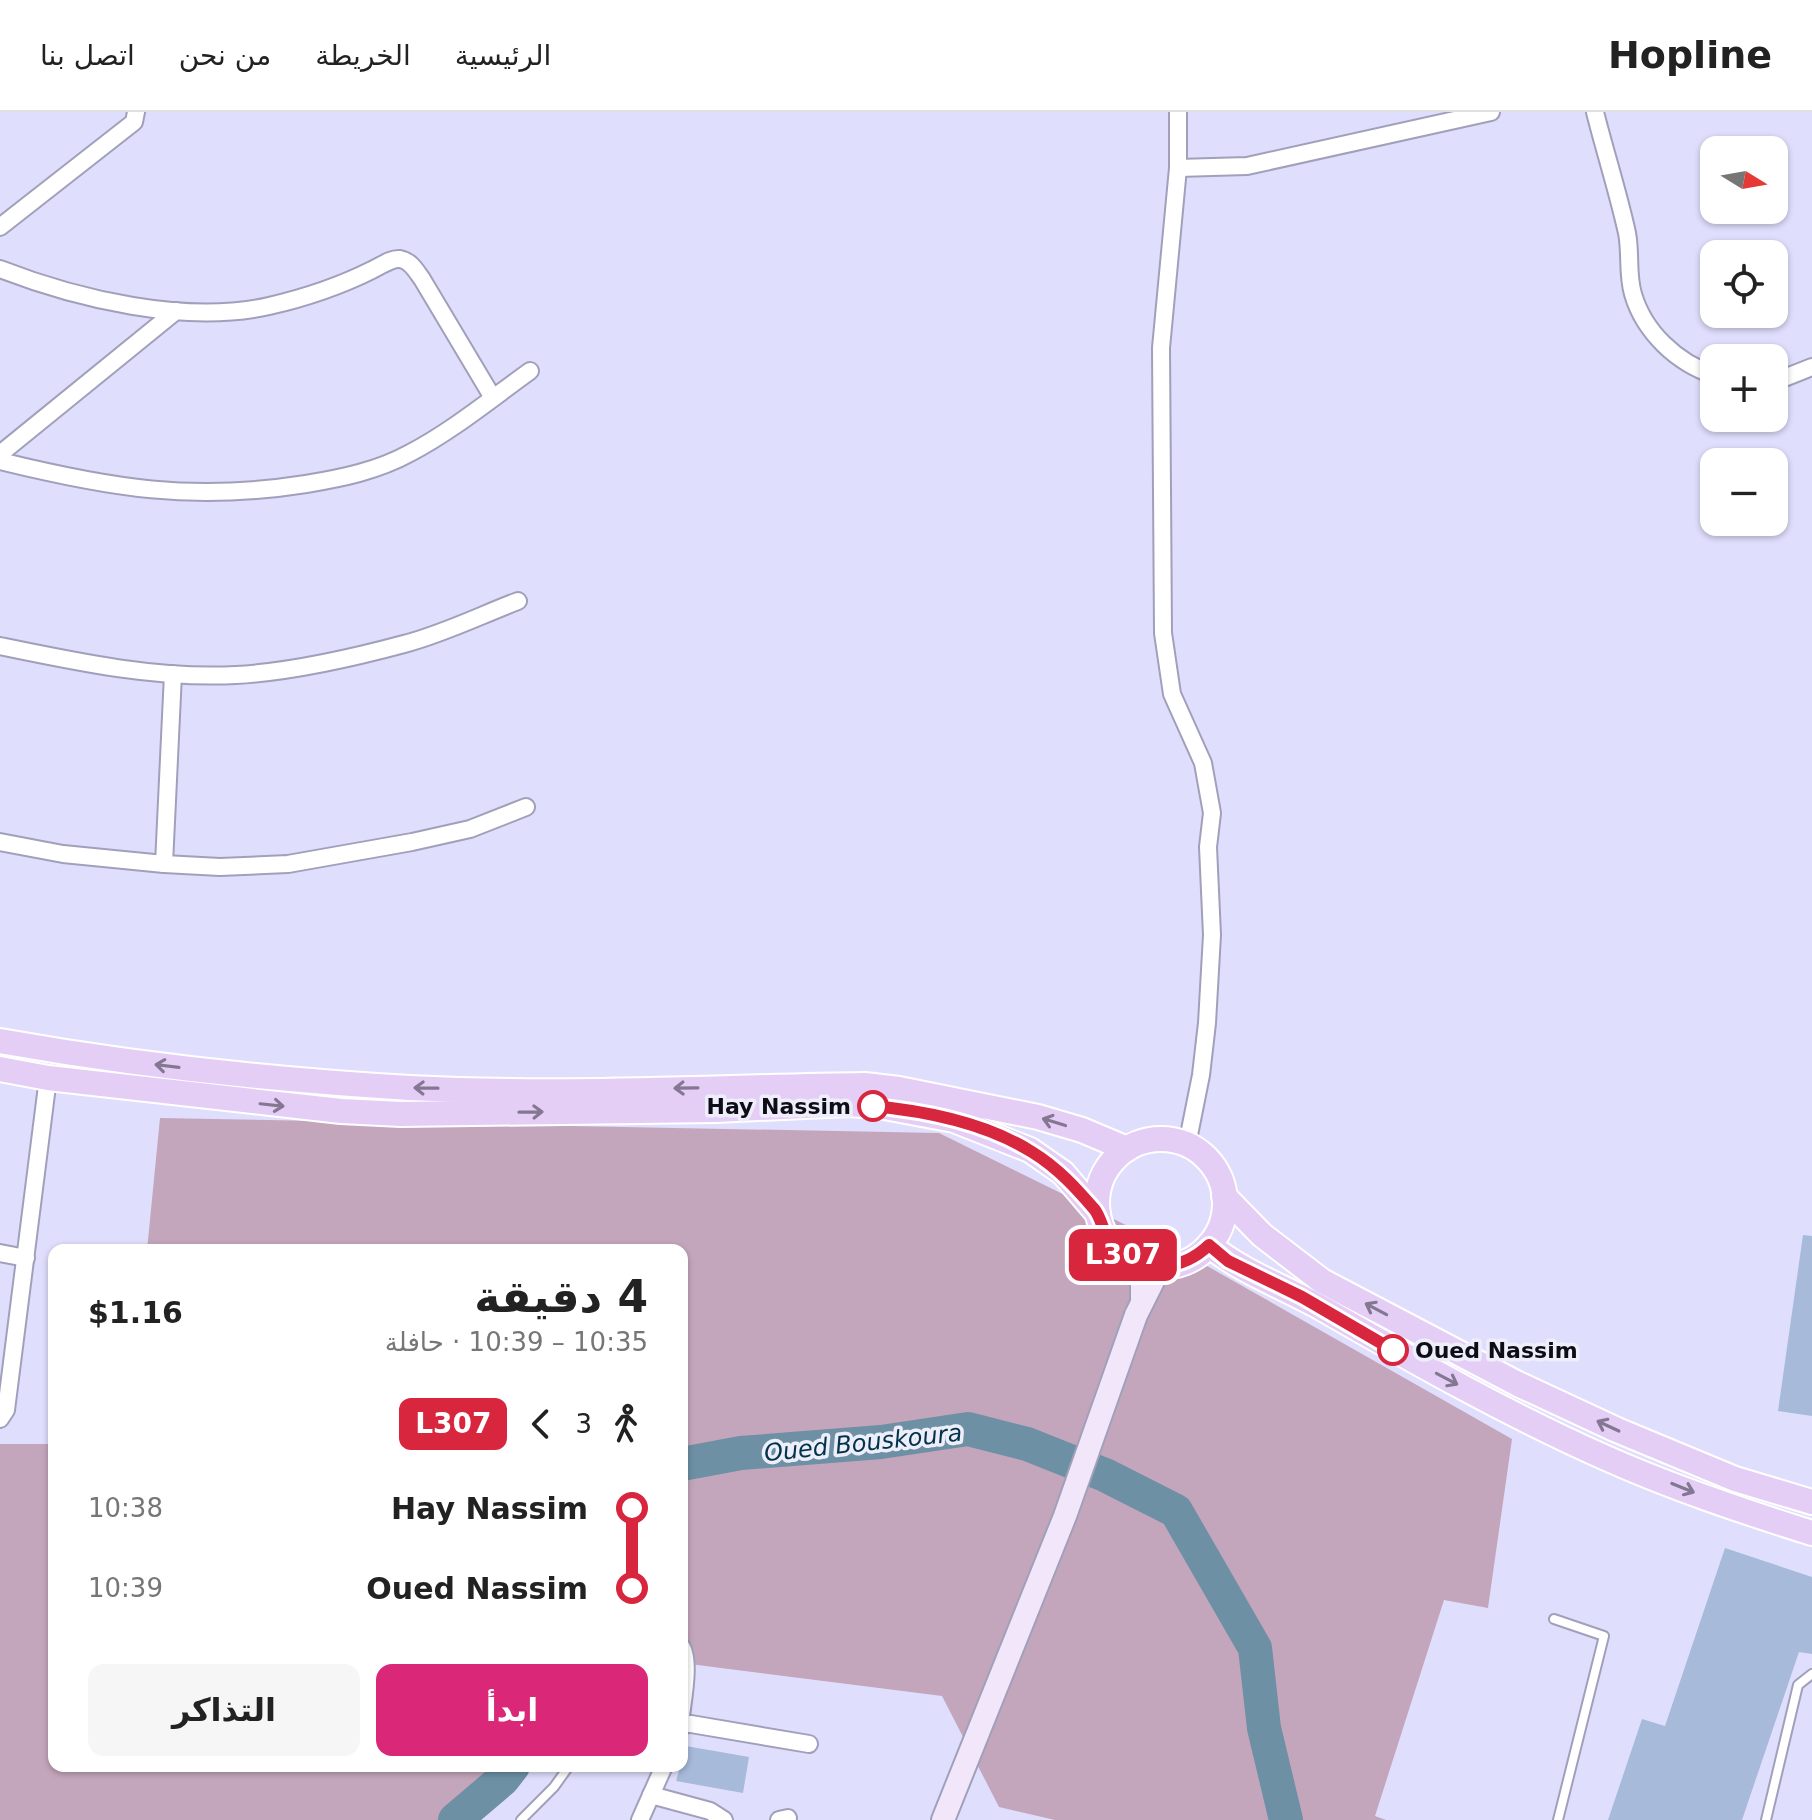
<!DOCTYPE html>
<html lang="ar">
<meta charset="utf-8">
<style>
:root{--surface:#fff;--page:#f6f6f6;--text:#222;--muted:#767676;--line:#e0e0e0;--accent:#db2777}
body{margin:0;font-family:"DejaVu Sans","Noto Naskh Arabic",sans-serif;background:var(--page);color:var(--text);direction:rtl;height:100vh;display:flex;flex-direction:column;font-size:30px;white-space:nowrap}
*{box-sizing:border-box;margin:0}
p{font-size:26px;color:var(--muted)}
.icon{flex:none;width:44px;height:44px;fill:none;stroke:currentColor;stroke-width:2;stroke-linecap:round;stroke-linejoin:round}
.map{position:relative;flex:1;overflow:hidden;direction:ltr}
.panel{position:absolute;left:48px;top:1132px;width:640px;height:528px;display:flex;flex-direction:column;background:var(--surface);border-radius:16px;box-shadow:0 2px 6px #0004;direction:rtl}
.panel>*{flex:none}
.badge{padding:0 16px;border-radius:12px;font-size:28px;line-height:52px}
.needle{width:52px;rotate:101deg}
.fabs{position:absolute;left:1700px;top:24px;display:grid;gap:16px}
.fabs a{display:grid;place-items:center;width:88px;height:88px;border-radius:16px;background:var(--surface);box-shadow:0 2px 6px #0004;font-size:40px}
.map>.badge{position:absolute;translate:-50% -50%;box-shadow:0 0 0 4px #fff}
.legs{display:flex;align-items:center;gap:12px;height:88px;padding:0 40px;font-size:26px}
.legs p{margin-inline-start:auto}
.headline{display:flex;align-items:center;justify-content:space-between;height:136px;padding:0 40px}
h1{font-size:44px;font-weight:800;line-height:60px}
.button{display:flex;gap:16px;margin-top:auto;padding:16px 40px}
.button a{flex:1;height:92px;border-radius:16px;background:var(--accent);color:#fff;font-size:32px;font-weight:800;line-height:92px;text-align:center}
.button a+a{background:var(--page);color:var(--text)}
ul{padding:0 40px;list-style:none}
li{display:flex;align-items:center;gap:28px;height:80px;font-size:30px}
li i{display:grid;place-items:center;width:12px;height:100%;margin:0 10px;background:currentColor}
li i::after{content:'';width:20px;height:20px;margin:-10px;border:6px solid;border-radius:50%;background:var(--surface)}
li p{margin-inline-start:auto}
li:first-child i{background:linear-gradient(#0000 50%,currentColor 0)}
li:last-child i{background:linear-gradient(currentColor 50%,#0000 0)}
header{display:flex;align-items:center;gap:48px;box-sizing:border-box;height:112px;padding:0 40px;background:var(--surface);border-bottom:2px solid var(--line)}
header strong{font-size:38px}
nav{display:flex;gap:44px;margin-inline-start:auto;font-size:28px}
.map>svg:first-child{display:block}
.green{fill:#c4a6bc}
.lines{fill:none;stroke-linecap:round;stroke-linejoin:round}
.river{stroke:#6d90a5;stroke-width:34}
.building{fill:#a7bada}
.lane-casing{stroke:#a0a0bb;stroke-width:12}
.street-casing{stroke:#a0a0bb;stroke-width:20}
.secondary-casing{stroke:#a0a0bb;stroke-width:26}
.primary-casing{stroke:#fff;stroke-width:28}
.lane{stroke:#fff;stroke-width:8}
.street{stroke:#fff;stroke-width:16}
.secondary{stroke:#f2e6fa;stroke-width:22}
.primary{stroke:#e5cef6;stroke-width:24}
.oneway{stroke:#847792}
.line-1-casing{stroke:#fff;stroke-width:18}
.line-1{stroke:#d7263d;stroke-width:12}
.stop-1-dot{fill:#fff;stroke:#d7263d;stroke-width:4}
.labels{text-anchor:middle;stroke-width:7;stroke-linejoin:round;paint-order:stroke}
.stop-label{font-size:22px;font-weight:bold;fill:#0e0d17;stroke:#eeeefa;text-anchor:end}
.water-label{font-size:24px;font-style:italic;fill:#01334a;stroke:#eeeefa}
</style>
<header>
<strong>Hopline</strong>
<nav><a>الرئيسية</a><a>الخريطة</a><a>من نحن</a><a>اتصل بنا</a></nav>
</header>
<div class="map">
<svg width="1812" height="1708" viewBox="0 0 1812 1708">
<rect width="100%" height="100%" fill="#dfdffd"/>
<g class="green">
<path d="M160,1006l779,15 254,125 319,181 -24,169 -44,-8 -69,216 11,4h-331l-56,-13 -57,-111 -260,-33v-413h-535z"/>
<path d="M0,1332h54v322h469l-52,54h-471z"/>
</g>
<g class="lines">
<g class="river">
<path d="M682,1352l59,-11 140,-11 87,-13 59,15 78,31 71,36 79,137 9,80 22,92"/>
<path d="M455,1708l48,-41 10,-13"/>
</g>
</g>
<g class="building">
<path d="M1803,1123l9,1v180l-34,-5z"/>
<path d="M1725,1436l87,29v77l-13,-2 -57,168h-134l34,-101 23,7z"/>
<path d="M686,1634l63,11 -6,36 -67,-12z"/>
</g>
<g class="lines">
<defs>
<g id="lane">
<path d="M1554,1507l50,17 -46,184"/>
<path d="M682,1529c15,14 4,62 2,83"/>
<path d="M521,1708l33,-33 15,-21"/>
<path d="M1766,1708l32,-135 14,-11"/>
</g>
<g id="street">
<path d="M1178,0v56l-17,180 2,285 9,61 31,69 9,50 -4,34 4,88 -5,88 -6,52 -14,70"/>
<path d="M1595,0c10,40 23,80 32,121 4,20 0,41 6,61 11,38 44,69 81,81"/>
<path d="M1178,56l69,-2 244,-54"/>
<path d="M0,115l134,-105 2,-10"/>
<path d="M0,157c77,30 186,56 269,37 35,-8 71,-20 103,-36 9,-4 19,-12 28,-11 11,2 16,12 22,20l71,119"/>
<path d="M1774,270l38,-15"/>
<path d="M0,342l176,-143"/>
<path d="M0,349c110,27 192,41 306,23 36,-6 71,-13 104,-31 42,-22 81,-54 120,-82"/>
<path d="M0,534c77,16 157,33 236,29 54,-3 116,-17 168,-31 39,-10 77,-29 114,-43"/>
<path d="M0,730l63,12 101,10 56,3 68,-3 124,-22 58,-13 56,-22"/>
<path d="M164,752l9,-190"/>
<path d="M0,1141l26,5"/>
<path d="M0,1307l6,-9 42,-332"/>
<path d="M682,1615l2,-3h7l118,20"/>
<path d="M651,1683l59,16 14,9"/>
<path d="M640,1708l24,-54"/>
<path d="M779,1708l9,-2"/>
</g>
<g id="secondary">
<path d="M1136,1150l6,21v17"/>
<path d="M943,1708l122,-304 71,-201 24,-48"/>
</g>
<g id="primary">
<path d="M0,929c135,24 272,39 410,47 151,8 303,-1 455,-3l34,4 139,28 44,13 45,19"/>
<path d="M0,957l48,9 293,33 60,3 315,-4 132,-6 31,2 75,14 76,30 33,23 35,41"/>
<circle cx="1161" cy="1091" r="64"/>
<path d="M1224,1084l38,39 60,46 196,103 99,46 118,49 77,23"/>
<path d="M1209,1133c34,28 78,43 116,65 92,53 184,105 281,148 67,30 136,53 206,75"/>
</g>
</defs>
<use href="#lane" class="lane-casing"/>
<use href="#street" class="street-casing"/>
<use href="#secondary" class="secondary-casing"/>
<use href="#primary" class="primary-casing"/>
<use href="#lane" class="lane"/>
<use href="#street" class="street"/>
<use href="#secondary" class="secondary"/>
<use href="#primary" class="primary"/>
</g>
<defs><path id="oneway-shaft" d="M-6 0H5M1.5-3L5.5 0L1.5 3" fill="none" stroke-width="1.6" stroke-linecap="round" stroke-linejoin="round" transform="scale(2)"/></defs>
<g class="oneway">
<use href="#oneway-shaft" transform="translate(167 954) rotate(-173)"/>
<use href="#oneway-shaft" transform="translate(426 976) rotate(-179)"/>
<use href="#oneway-shaft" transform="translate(686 976) rotate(179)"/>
<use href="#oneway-shaft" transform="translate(272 993) rotate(6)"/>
<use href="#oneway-shaft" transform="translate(531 1000) rotate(-1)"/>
<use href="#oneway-shaft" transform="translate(1054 1010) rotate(-163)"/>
<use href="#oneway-shaft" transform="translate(1376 1197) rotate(-152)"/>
<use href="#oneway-shaft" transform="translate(1447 1267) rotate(28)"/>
<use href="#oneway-shaft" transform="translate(1608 1314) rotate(-155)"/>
<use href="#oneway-shaft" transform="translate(1683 1376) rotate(22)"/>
</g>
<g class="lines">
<defs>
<path id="line-1" d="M873,994c53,5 113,17 159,46 26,16 44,36 63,58 7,10 8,23 16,33 26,32 70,29 98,2l19,16 74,36 91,53"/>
</defs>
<use href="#line-1" class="line-1-casing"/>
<use href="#line-1" class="line-1"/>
</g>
<g class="stop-1-dot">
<circle cx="873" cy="994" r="14"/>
<circle cx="1393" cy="1238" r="14"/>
</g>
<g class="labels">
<g class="stop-label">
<text x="851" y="1002">Hay Nassim</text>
<text x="1415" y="1246" text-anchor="start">Oued Nassim</text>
</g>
<g class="water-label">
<text transform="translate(863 1331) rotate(-6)" y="8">Oued Bouskoura</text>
</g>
</g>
</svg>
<div class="fabs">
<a><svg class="needle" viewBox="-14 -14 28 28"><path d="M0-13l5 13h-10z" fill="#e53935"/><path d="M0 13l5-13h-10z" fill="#767676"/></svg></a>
<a><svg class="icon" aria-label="locate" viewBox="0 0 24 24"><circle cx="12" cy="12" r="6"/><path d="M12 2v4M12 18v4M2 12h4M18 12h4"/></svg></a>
<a>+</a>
<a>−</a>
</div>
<b class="badge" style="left:1123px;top:1143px;background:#d7263d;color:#fff">L307</b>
<section class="panel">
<div class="headline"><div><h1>4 دقيقة</h1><p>10:35 – 10:39 · حافلة</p></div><b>$1.16</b></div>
<div class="legs"><svg class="icon" aria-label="walk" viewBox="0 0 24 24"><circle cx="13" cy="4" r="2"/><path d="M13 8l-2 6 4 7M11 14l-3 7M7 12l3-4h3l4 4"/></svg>3<svg class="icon" aria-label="back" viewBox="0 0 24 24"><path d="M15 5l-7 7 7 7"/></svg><b class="badge" style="background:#d7263d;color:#fff">L307</b></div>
<ul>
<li><i style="color:#d7263d"></i><b>Hay Nassim</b><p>10:38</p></li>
<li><i style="color:#d7263d"></i><b>Oued Nassim</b><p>10:39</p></li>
</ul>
<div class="button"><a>ابدأ</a><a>التذاكر</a></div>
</section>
</div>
